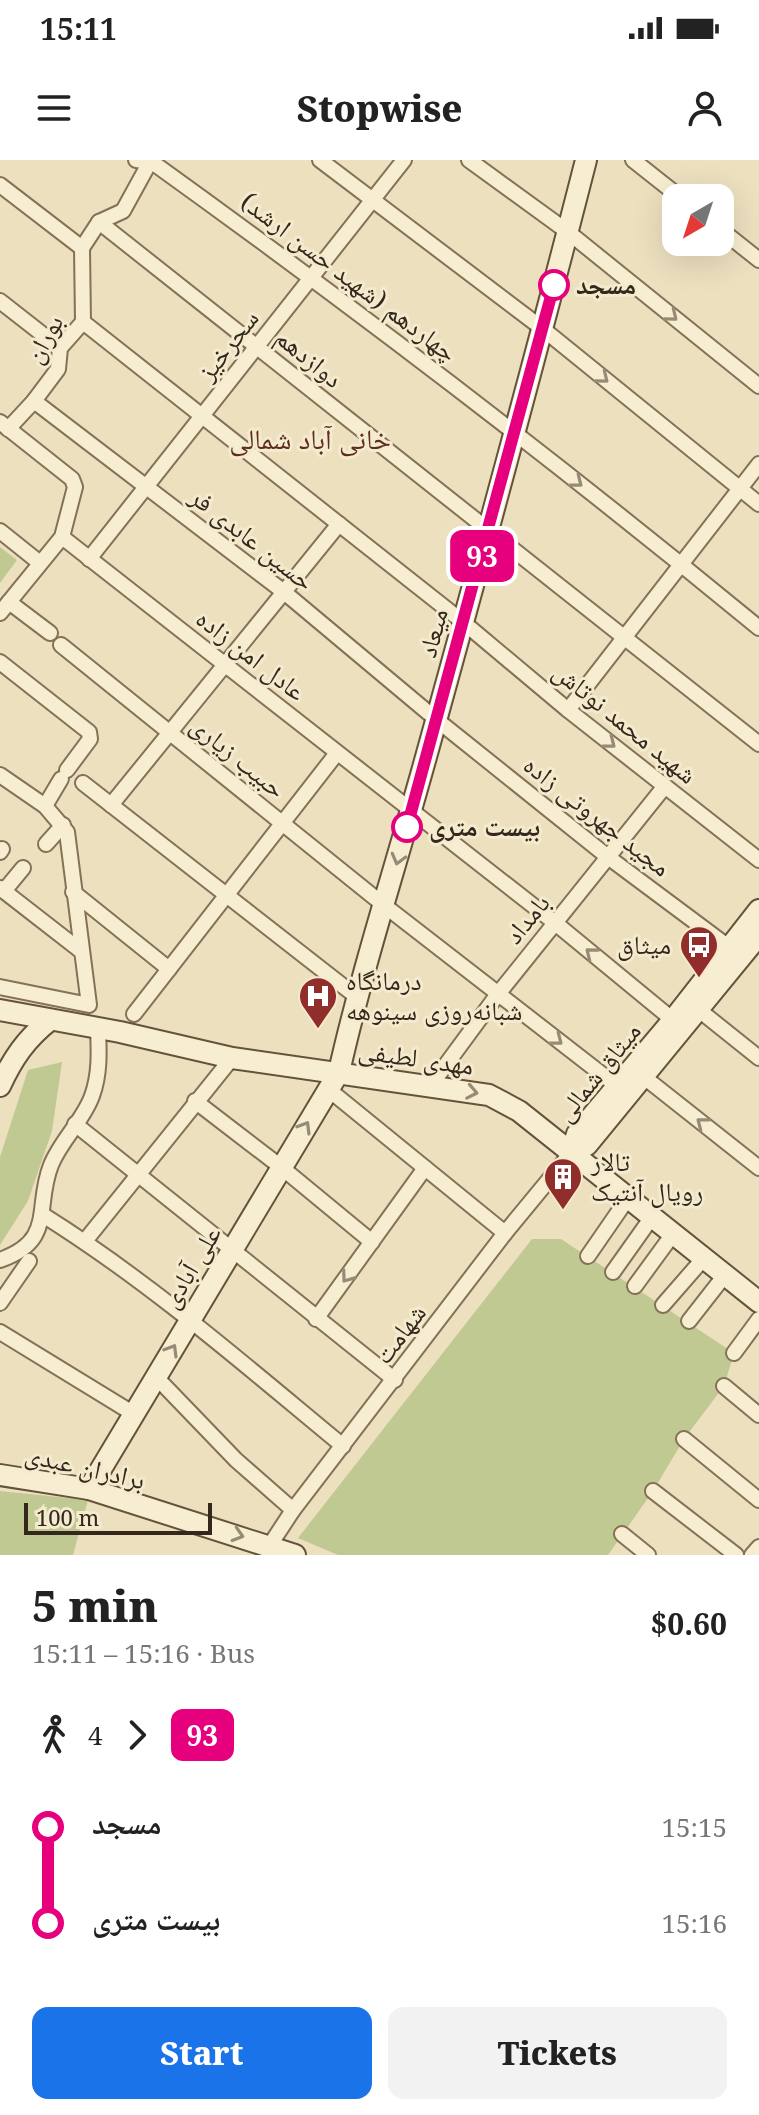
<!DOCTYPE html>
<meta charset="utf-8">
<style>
:root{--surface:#fff;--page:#f2f2f2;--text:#222;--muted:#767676;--accent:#1a73e8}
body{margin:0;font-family:"Noto Serif","Noto Naskh Arabic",serif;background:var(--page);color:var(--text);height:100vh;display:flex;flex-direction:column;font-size:30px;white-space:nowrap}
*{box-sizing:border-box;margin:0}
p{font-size:26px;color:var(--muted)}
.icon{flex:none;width:44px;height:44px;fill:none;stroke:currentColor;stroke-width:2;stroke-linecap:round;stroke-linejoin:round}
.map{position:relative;height:1395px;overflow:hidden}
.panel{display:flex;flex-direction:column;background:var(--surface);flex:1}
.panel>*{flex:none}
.badge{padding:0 16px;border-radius:12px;font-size:28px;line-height:52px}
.needle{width:52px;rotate:219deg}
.tools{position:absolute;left:662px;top:24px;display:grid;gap:16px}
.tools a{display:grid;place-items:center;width:72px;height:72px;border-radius:16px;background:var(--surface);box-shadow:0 8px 32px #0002;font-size:40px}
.scale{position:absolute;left:24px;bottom:20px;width:188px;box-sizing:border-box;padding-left:8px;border:4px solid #34281c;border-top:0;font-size:22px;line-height:28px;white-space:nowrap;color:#34281c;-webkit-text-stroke:6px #f4eace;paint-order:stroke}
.map>.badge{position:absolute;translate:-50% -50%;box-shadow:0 0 0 4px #fff}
.legs{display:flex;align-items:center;gap:12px;height:88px;padding:0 32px;font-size:26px}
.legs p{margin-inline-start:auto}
.overview{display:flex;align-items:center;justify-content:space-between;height:136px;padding:0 32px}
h1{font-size:44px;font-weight:800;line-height:60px}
.button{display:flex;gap:16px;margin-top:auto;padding:16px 32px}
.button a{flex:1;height:92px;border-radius:16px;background:var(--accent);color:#fff;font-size:32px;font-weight:800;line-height:92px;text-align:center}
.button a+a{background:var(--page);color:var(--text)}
ul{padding:0 32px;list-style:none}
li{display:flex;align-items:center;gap:28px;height:96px;font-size:30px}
li i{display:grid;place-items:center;width:12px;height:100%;margin:0 10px;background:currentColor}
li i::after{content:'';width:20px;height:20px;margin:-10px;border:6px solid;border-radius:50%;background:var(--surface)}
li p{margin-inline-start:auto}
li:first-child i{background:linear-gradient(#0000 50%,currentColor 0)}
li:last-child i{background:linear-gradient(currentColor 50%,#0000 0)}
.status{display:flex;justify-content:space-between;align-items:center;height:56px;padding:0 40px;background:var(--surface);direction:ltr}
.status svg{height:22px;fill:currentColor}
header{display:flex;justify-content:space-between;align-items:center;height:104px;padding:0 32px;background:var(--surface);font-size:36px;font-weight:800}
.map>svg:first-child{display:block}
.green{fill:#c1c993}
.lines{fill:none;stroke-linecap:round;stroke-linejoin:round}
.street-casing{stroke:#847158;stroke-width:18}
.secondary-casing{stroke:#65523b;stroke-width:24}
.street{stroke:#f7eed1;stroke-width:14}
.secondary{stroke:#f7eed1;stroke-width:20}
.oneway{stroke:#968b76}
.line-1-casing{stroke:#fff;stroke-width:18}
.line-1{stroke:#e6007e;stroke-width:12}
.stop-1-dot{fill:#fff;stroke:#e6007e;stroke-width:4}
.labels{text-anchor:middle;stroke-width:6;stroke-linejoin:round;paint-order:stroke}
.street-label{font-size:26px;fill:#34281c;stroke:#f4eace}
.stop-label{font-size:26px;font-weight:bold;fill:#34281c;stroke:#f4eace;text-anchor:start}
.poi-label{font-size:26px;fill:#34281c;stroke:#f4eace;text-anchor:start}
.neighbourhood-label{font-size:28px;fill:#5f2d1d;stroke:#f4eace}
</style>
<div class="status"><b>15:11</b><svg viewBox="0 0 49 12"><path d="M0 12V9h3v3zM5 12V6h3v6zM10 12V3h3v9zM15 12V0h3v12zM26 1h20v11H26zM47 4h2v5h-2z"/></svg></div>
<header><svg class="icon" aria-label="menu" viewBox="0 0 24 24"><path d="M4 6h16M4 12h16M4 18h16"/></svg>Stopwise<svg class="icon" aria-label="person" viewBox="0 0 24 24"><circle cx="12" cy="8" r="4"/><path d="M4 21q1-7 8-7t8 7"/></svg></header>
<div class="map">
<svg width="759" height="1395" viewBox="0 0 759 1395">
<rect width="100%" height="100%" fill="#ece0bf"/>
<g class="green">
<path d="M0,387l17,13 -17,23z"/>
<path d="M62,902l-10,69 -24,70 -28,44v-88l28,-87z"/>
<path d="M532,1079h29l173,114 -10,33 -40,53 -31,52 -45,64h-270l-40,-17z"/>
<path d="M0,1331l88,9 -15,55h-73z"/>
</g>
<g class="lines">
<defs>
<g id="street">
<path d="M136,0l16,2c207,149 410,304 607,466"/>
<path d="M320,0l223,169 216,175"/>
<path d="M469,0l99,72 191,154"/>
<path d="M633,0l48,38"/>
<path d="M0,25l82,63"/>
<path d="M99,62l660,522"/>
<path d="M720,69l39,31"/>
<path d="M0,141l60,47"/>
<path d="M83,162l380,300 105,88 191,150"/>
<path d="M34,241l250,191 153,128 171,137 122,91"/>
<path d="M0,262l72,57 3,8 -13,50 -62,76"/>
<path d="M8,269l26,-28 24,-32 2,-21 23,-26 -1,-74 17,-26 24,-11 28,-51"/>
<path d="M0,371l40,32"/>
<path d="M62,377l492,385 119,98"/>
<path d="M89,399l315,-399"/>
<path d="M9,442l41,31"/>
<path d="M61,485l324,261 232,180"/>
<path d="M0,502l89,70 1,7 -23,31"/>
<path d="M568,550l191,-246"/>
<path d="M0,615l45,31 22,26 22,173 -89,-18"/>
<path d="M83,623l274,214"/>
<path d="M111,645l228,-281"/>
<path d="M45,646l16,-27"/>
<path d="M46,684l17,-19"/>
<path d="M0,692l2,-3"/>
<path d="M0,728l81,63"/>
<path d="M4,731l19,-23"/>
<path d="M73,732l96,77"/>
<path d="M699,850l60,48"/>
<path d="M134,854l203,-261"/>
<path d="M644,917l115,91"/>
<path d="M431,925l67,-91 167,-208"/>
<path d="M328,929l177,144"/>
<path d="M195,941l86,66 91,75"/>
<path d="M75,964l320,256"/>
<path d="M43,1055c107,67 203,151 300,231"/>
<path d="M85,1081l147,-183"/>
<path d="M588,1096l40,-58"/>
<path d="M0,1100c56,-20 34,-52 51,-95 10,-25 32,-44 41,-69 8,-22 7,-44 6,-67"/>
<path d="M613,1112l39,-55"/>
<path d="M635,1126l38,-52"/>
<path d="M0,1143l29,-42"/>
<path d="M663,1145l41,-47"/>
<path d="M316,1159l109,-151"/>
<path d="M689,1161l36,-46"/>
<path d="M0,1172l134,82"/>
<path d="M734,1193l25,-34"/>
<path d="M156,1217l80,83 57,50"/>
<path d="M724,1226l35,29"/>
<path d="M684,1279l75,61"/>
<path d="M653,1331l83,64"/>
<path d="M622,1374l26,21"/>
<path d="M270,1385l23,-35 212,-277 66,-80"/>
<path d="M752,1395l7,-8"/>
</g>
<g id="secondary">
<path d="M0,850l120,22 112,26 257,37 30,16 240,191"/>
<path d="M0,926c13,-28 26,-47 50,-66"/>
<path d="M571,993l6,-19 96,-114 86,-110"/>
<path d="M571,993l16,-8 172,-210"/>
<path d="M0,1315l89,14 206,66"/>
<path d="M89,1329l250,-417c24,-106 58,-210 87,-315 55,-199 109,-397 160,-597"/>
</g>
</defs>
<use href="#street" class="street-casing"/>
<use href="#secondary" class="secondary-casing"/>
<use href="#street" class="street"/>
<use href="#secondary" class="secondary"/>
</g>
<defs><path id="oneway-chevron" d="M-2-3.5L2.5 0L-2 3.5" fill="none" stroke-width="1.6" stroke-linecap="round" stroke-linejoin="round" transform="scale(2)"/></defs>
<g class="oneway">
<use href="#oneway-chevron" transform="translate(672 156) rotate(39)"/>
<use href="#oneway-chevron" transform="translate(603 218) rotate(39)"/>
<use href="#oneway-chevron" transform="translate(577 322) rotate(38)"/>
<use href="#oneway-chevron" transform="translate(610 583) rotate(38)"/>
<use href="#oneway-chevron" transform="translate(398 699) rotate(105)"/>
<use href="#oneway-chevron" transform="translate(591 793) rotate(-141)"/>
<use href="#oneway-chevron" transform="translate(557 880) rotate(38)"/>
<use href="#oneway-chevron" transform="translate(472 932) rotate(11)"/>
<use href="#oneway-chevron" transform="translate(702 963) rotate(-142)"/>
<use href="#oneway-chevron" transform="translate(305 967) rotate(-59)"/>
<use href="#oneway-chevron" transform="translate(347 1117) rotate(126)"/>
<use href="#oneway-chevron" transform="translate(172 1190) rotate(-59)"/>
<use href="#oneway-chevron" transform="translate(238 1375) rotate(17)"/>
</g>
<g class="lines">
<defs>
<path id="line-1" d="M407,667l147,-542"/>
</defs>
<use href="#line-1" class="line-1-casing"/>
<use href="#line-1" class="line-1"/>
</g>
<defs>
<symbol id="bus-pin" viewBox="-11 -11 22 30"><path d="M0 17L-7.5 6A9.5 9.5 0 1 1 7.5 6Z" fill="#912d2a" stroke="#f4eace"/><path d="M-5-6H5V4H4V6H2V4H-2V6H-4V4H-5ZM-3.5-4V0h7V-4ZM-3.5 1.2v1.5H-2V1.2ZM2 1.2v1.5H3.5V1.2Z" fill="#fff"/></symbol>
<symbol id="hospital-pin" viewBox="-11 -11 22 30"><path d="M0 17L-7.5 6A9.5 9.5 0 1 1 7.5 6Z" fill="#912d2a" stroke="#f4eace"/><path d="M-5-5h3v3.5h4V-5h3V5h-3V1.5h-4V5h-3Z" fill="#fff"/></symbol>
<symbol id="building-pin" viewBox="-11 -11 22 30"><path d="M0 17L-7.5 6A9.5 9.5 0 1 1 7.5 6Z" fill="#912d2a" stroke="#f4eace"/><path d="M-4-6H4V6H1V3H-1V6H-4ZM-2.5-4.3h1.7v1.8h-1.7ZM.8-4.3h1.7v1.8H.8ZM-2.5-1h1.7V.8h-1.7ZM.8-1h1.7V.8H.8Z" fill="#fff"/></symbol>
</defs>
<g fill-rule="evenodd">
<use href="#bus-pin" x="677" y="763" width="44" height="60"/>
<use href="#hospital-pin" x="296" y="814" width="44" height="60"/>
<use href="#building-pin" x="541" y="995" width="44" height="60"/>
</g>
<g class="stop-1-dot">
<circle cx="554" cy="125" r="14"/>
<circle cx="407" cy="667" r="14"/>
</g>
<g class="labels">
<g class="street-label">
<text transform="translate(349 117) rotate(37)" y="9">چهاردهم (شهید حسن ارشد)</text>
<text transform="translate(44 179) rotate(-61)" y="9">بوران</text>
<text transform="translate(228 185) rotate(-52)" y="9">سحرخیز</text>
<text transform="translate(309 198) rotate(39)" y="9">دوازدهم</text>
<text transform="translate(252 379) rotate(38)" y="9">حسین عابدی‌ فر</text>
<text transform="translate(433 473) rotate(-75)" y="9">میعاد</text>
<text transform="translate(251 495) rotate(38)" y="9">عادل امن زاده</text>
<text transform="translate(625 563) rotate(39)" y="9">شهید محمد نوتاش</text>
<text transform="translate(238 597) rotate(39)" y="9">حبیب زیاری</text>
<text transform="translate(597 656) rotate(38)" y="9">مجید جهروتی زاده</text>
<text transform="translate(527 759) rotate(-51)" y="9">بامداد</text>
<text transform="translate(416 898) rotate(8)" y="9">مهدی لطیفی</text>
<text transform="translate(598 912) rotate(-51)" y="9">میثاق شمالی</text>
<text transform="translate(191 1107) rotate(-59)" y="9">علی آبادی</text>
<text transform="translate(400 1174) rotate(-53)" y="9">شهامت</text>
<text transform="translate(85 1307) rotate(13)" y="9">برادران عبدی</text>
</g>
<g class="stop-label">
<text x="576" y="134">مسجد</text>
<text x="429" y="676">بیست متری</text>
</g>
<g class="poi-label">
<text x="671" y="794" text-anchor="end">میثاق</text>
<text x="346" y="830">درمانگاه<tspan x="346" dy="30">شبانه‌روزی سینوهه</tspan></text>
<text x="591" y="1011">تالار<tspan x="591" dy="30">رویال آنتیک</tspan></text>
</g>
<g class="neighbourhood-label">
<text x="310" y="289">خانی آباد شمالی</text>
</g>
</g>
</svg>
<div class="tools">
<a><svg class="needle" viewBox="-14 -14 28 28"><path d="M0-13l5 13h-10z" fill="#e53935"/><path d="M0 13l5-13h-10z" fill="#767676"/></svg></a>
</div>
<div class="scale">100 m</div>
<b class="badge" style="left:482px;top:396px;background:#e6007e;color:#fff">93</b>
</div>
<section class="panel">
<div class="overview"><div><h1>5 min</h1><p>15:11 – 15:16 · Bus</p></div><b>$0.60</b></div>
<div class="legs"><svg class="icon" aria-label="walk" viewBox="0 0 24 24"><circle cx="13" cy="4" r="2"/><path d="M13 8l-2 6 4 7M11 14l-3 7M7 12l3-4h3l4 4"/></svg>4<svg class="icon" aria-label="forward" viewBox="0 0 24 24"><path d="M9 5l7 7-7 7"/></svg><b class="badge" style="background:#e6007e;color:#fff">93</b></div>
<ul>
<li><i style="color:#e6007e"></i><b>مسجد</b><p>15:15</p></li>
<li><i style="color:#e6007e"></i><b>بیست متری</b><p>15:16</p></li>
</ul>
<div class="button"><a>Start</a><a>Tickets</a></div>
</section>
